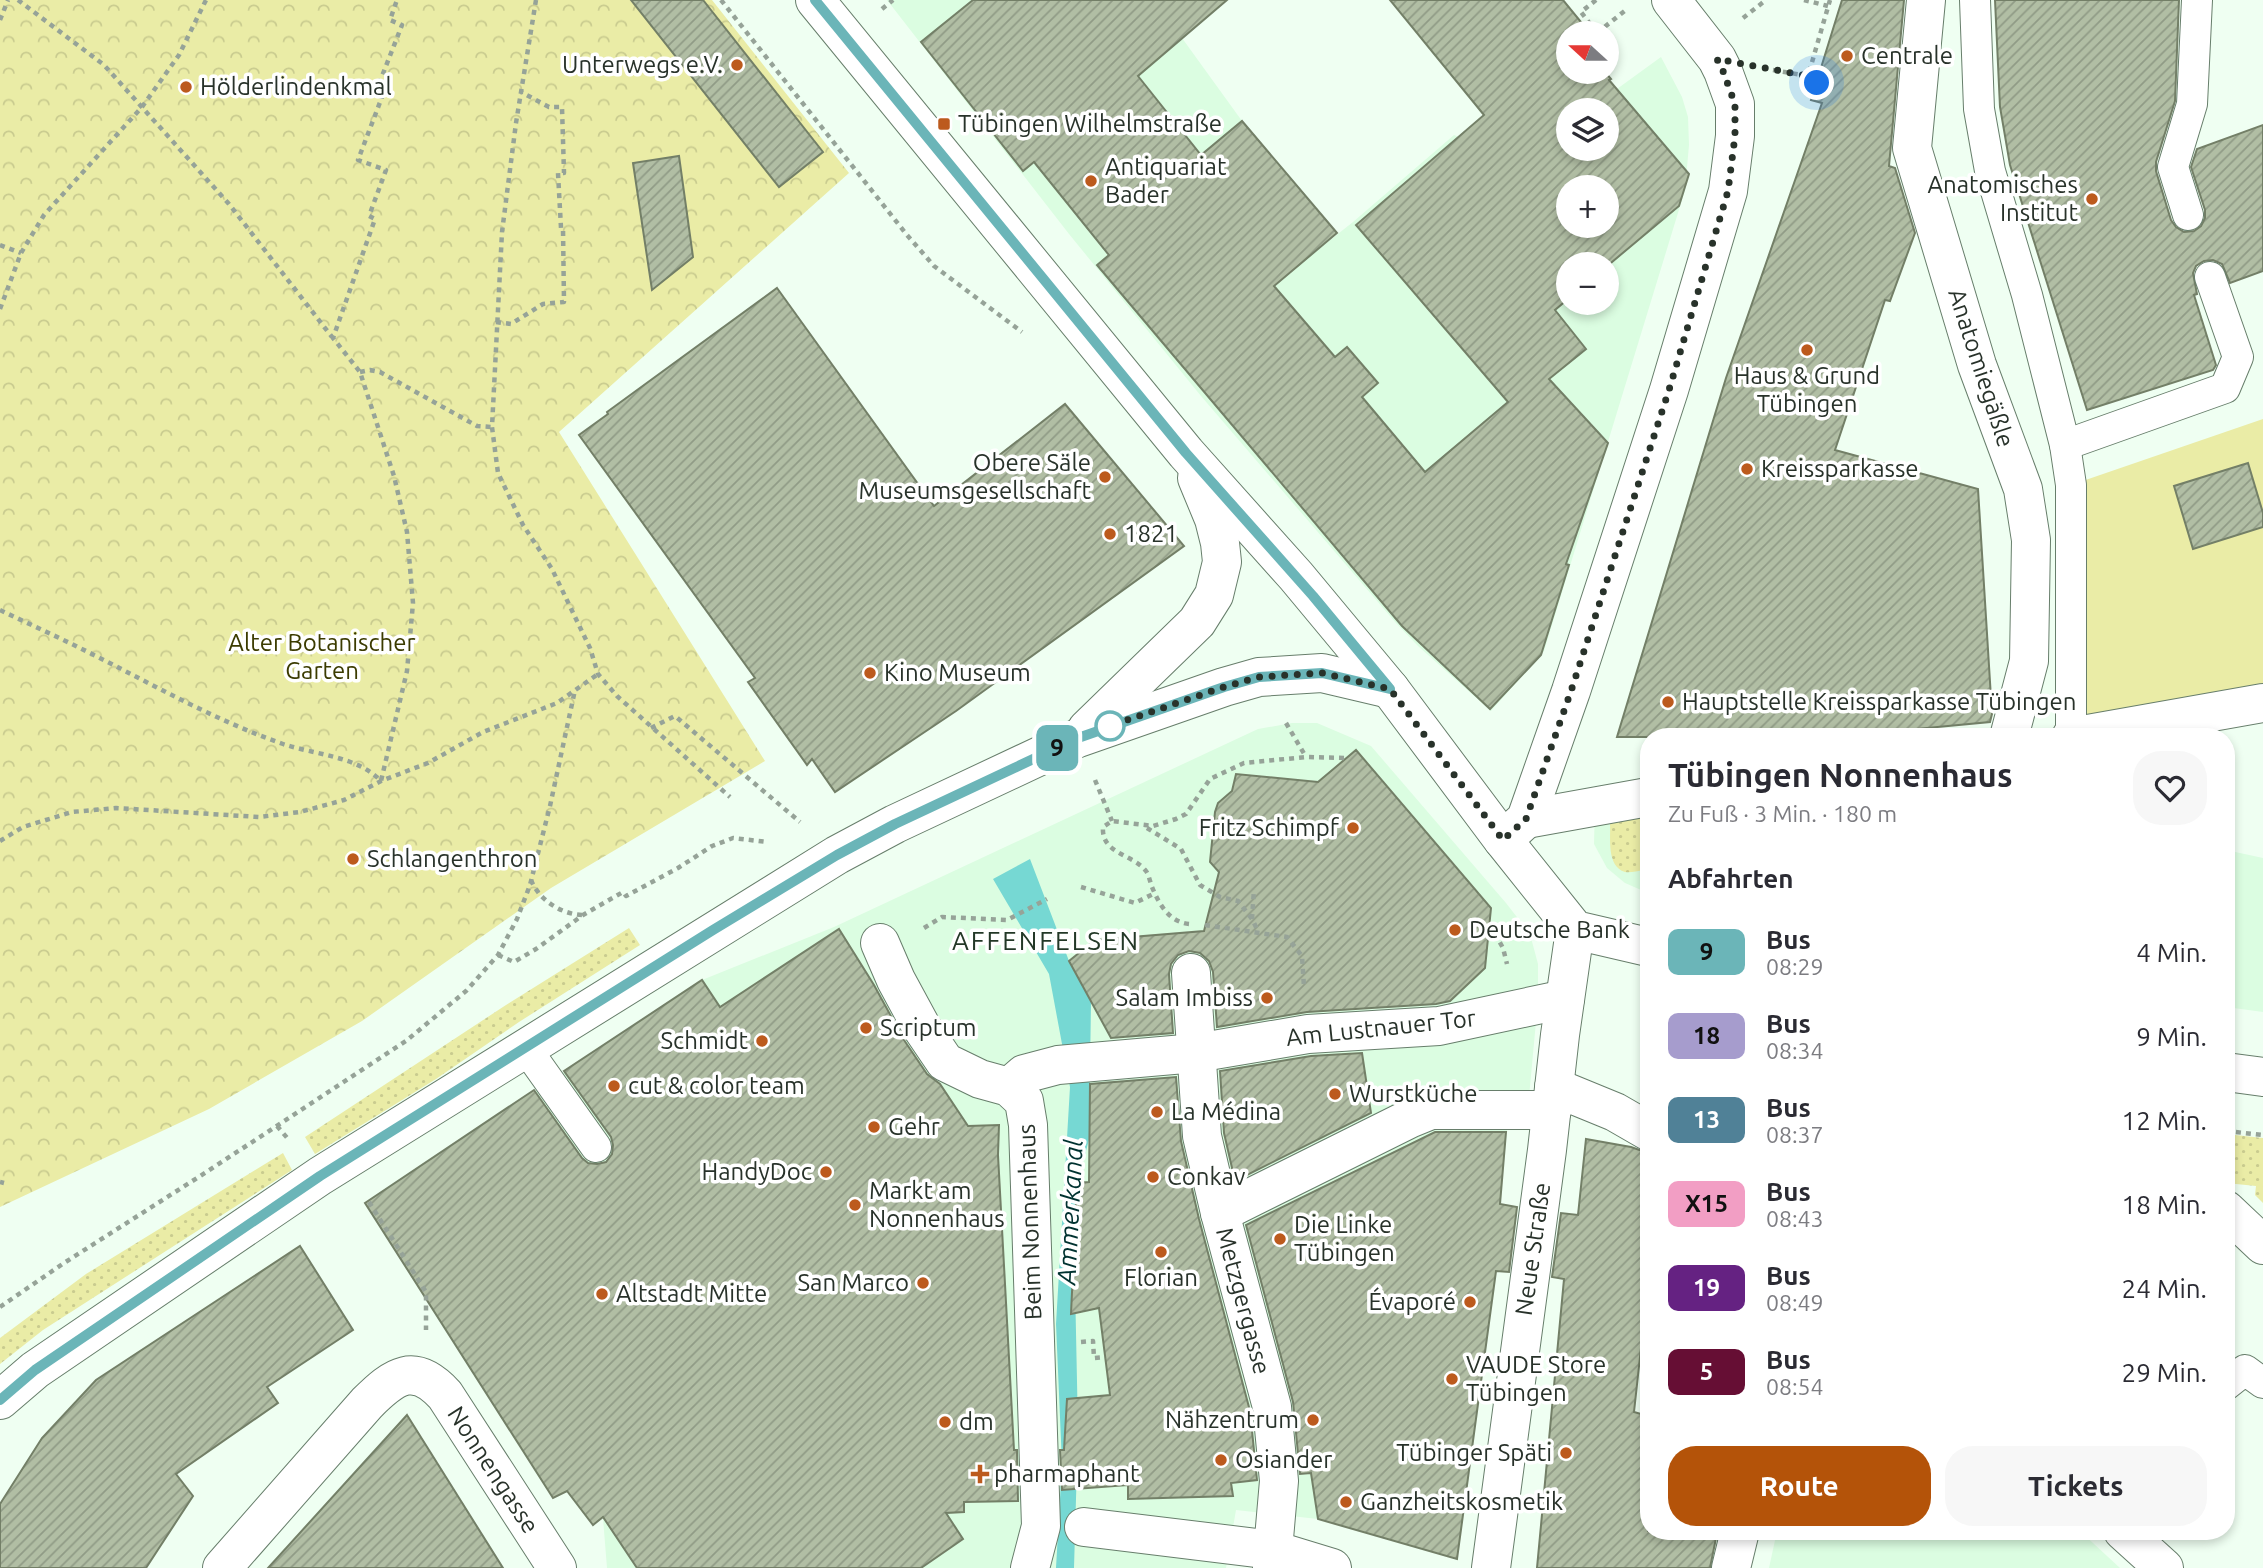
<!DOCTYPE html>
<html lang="de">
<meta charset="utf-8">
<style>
:root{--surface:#fff;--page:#f7f7f7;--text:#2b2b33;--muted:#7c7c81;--accent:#b45309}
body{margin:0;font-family:Ubuntu,sans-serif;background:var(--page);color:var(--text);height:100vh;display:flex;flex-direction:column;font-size:26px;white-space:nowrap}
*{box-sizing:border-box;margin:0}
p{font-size:23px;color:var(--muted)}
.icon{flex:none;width:38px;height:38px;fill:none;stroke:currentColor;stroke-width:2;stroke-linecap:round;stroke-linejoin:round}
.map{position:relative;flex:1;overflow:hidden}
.drawer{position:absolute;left:1640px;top:728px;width:595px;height:812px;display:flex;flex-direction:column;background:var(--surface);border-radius:28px;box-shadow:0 4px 10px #0003}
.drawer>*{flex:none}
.badge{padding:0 14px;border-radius:10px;font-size:24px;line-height:46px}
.needle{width:46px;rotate:291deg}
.buttons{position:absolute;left:1556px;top:21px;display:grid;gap:14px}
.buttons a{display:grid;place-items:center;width:63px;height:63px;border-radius:50%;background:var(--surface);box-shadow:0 4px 10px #0003;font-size:35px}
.you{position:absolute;width:35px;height:35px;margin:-18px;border:5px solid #fff;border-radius:50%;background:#1a73e8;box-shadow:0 0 0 10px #1a73e833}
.map>.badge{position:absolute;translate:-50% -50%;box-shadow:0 0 0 4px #fff}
h2{padding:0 28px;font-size:26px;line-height:63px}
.round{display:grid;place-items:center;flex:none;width:74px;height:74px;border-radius:28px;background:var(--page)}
.overview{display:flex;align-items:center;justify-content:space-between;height:119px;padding:0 28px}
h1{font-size:33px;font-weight:700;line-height:52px}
.primary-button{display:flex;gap:14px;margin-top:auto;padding:14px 28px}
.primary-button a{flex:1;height:80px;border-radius:28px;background:var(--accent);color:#fff;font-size:28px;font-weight:700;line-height:80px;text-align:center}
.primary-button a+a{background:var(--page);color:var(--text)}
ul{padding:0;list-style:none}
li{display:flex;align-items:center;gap:21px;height:84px;padding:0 28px}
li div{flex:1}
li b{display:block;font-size:26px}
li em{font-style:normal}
li .badge{min-width:77px;font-weight:700;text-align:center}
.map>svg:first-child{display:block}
.built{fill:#dbfde1;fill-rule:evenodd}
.grass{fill:url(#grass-dots)}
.park{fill:url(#park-crowns)}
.garden{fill:#eaeca6}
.water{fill:#76d8d3}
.building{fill:url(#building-hatch);stroke:#737f67;stroke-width:2;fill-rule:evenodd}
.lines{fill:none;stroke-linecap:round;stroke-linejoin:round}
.lane-casing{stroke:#677e6b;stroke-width:32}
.street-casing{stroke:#677e6b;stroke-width:40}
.secondary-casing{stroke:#677e6b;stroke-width:40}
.path{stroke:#96a398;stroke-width:4.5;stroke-dasharray:5 5;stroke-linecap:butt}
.lane{stroke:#fff;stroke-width:30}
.street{stroke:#fff;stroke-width:38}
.secondary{stroke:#fff;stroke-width:38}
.line-casing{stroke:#fff;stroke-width:16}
.line{stroke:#6bb5b8;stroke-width:10}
.walk{stroke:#28322a;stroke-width:7;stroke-dasharray:0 12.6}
.poi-dot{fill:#bc5a1d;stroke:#fff;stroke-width:2.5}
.stop-dot{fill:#fff;stroke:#6bb5b8;stroke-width:3.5}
.labels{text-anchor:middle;stroke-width:7;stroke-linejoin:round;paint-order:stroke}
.poi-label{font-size:24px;fill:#28322a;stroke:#fff;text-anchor:start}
.street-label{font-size:24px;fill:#28322a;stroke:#fff}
.park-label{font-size:24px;fill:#3b3b00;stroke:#fff}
.neighbourhood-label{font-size:26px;letter-spacing:2px;fill:#233827;stroke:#fff}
.water-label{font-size:26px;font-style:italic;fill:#003230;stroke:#fff}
</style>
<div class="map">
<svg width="2263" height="1568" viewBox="0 0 2263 1568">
<defs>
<pattern id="grass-dots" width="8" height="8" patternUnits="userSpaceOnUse" patternTransform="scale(1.75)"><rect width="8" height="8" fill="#eaeca6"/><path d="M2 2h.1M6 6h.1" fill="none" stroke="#c9cb8f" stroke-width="1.8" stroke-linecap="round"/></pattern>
<pattern id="park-crowns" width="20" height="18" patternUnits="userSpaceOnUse" patternTransform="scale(1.75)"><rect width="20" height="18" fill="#eaeca6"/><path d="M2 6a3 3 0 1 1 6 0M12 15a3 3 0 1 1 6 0" fill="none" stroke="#c9cb8f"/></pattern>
<pattern id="building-hatch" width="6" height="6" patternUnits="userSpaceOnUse" patternTransform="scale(1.75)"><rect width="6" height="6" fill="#b1bea4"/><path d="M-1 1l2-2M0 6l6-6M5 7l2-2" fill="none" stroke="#909b86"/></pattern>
</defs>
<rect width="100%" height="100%" fill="#effff2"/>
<g class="built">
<path d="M887,0h263l32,38 60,83 74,87 -22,19 21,25 38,-30 101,-87 63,27 51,-13h38v-39h-18l73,-53 21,40 6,20 1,28 -4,45 -141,461 -53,60 -73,-65 -22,-23 -195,-227 -132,-162zM1568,187h38v39h-38zM1568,264h38v39h-38z"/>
<path d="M1292,723h25l54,23 135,157 24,31 8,30v36l-10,108 -21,22 -22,212 -28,217 -139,-40 -82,-9 -10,58h-619l-4,-50 -10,7 -26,-34 -14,7 -119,-247 -42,-67 218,-142 92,-62 132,-53 424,-198z"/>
<path d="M1648,797v96l-23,-10 -18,-15 -13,-24 1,-38z"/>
<path d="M2226,850l37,8v154l-37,-5z"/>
<path d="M1777,1531h303l40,37h-351z"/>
</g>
<g class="grass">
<path d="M1643,811c9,15 10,45 0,59 -5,1 -13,3 -18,2 -19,-6 -14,-34 -15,-48l11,-12z"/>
<path d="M629,928l11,17 -121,77 -83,57 -121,75 -10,-17 201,-132z"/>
<path d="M2226,1134l37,4v65l-8,-8 1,-9 -30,-3z"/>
<path d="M283,1153l9,17 -249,160 -43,34v-26l86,-64z"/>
</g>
<path class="park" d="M0,0h712l137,173 -290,259 206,329 -214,127 -189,133 -153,88 -209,98z"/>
<path class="garden" d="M2263,419v282l-192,36v-252z"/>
<path class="water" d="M1030,859l39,102 22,40 -2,139 -12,43 -3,52 4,195 -4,138h-18l6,-104 -6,-140 14,-237 -21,-113 -56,-95z"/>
<g class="building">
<path d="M631,0h72l120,152 -44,35z"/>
<path d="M973,0h254l-89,76 63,79 41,-34 95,112 -63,53 61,71 12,-10 31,36 -16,14 63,75 83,-70 -152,-177 128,-110 -94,-115h173l27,33h-22v39h37l6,7 -2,1 80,94 -10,32 -73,61v-3h-38v35l-13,11 31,39 -37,30 59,64 -42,121 3,1 -28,90 -51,54 -88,-83 -305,-361 12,-10 -75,-93 -11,9 -102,-129zM1568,110h38v39h-38zM1568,187h38v39h-38z"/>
<path d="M1842,0h62l-15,166 6,2 20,65 -25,68 -5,-1 -50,150 143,39 14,225 -2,8 -126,12v-5l-101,8h-146l109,-359 96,-275 -11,-3z"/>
<path d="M1995,0h184l-4,101 -19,61v9l15,49 5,7 8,5 10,-1 7,-5 4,-8v-8l-14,-43 6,-18 66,-24v146l-33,12 -8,-19 -9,-4 -9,1 -8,5 -3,7 4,21 -3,1 22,70 -3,5 -126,40 -77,-245 -10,-58z"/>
<path d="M679,156l14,101 -41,33 -19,-127z"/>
<path d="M777,288l157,218 131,-102 119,142 -228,165 -121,81 -23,-33 -5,6 -59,-83 7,-4 -176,-243 29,-21 -1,-2z"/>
<path d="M2248,463l15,50v14l-70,22 -19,-63z"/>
<path d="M1356,750l135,158 -6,60 -35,33 -14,3 -129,8 -90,15 -4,-55 -4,-11 -9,-8 -11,-2 -11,4 -7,9 -2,10 4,59 -62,5 -42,-77 26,-21 109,-9 15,-59 -9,-10 5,-50 3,-9 14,-12 4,-17 82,8z"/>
<path d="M839,929l35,56 30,55 23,34 13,10 28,42 31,-1 -1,30 16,295h3l1,51 -54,1v10l-18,1 17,26 -42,29h-284l-34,-51 -10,8 -26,-34 -14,7 -188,-295 169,-113 48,68 6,5 9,1 9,-2 6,-8 1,-9 -2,-8 -47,-66 138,-91 18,27z"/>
<path d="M1362,1053l9,60 -136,68 -11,-48 -4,-62 91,-15z"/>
<path d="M1176,1077l5,64 18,78 51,192 7,69 -26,3 2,13 -105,3v-14l-66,5 -2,-40h4l3,-51 43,-4 -11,-87 -28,6 6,-131 12,-1 1,-98z"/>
<path d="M1435,1132h71l-6,72 17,3 -8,65 -13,-1 -39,288 -139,-40 -7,-46 -11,1 -7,-72 -47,-177z"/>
<path d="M1586,1139l45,8 17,6v131l-14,128 14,4v115h29l39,7 -6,30h-173l27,-289 -12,-2 9,-64 17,2z"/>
<path d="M300,1246l53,84 -86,57 11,16 -102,71 17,22 -47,72h-146v-64l42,-66 54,-58z"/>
<path d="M407,1415l96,153h-235z"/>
</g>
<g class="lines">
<defs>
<g id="lane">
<path d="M1975,0l4,109 11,62 37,124 38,150 160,-57 13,-31 -28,-80"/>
<path d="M2188,215l-15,-48 19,-63 5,-104"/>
<path d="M2065,445l6,40v252"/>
<path d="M525,1047l71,100"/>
<path d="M2226,1385l19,-15 18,13"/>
</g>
<g id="street">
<path d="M1926,0l-14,148 65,217 46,124 8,51 -2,121 -20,76"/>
<path d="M2071,737l192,-34"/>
<path d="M1526,819l122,-22"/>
<path d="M1503,840l23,-21 45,-128 98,-301 59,-199 7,-55v-32l-12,-33 -6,-12 -46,-59"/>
<path d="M880,943l16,37 26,48 23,34 35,17 29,8 15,14 4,24 13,401 -11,42"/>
<path d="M1009,1087l15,-13 34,-9 138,-12 112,-19 131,-8 126,-27"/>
<path d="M1554,1087l61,25 33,19"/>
<path d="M2226,1210l37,35"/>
<path d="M1220,1213l189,-94 22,-9h121"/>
<path d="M1084,1527l189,23 6,-69 -7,-74 -52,-194 -18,-77 -11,-163"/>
<path d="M2123,1531l41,37"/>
<path d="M222,1568l145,-165c27,-27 47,-42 78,-8l112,173"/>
<path d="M1272,1568l1,-18 59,18"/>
<path d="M1491,1568l56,-418 13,-115 15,-105"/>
<path d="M1731,1568l9,-37"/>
</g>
<g id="secondary">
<path d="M815,0l371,453 110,123 94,113 113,151 72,90 73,17"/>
<path d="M1087,729l110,-107 17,-27 8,-33 -2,-19 -6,-24 -17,-41"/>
<path d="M2226,1072l37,5"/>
<path d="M0,1400l35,-30 285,-194 517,-321 58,-31 183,-86 146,-51 35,-10 63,-4 68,16"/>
</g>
</defs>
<use href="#lane" class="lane-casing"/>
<use href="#street" class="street-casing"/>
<use href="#secondary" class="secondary-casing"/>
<g class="path">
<path d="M18,0l86,65 125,139 103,133"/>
<path d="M536,0l-20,123 -14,109 -10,195 6,46 25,52 29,44 38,79 8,26 19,22 113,101"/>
<path d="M721,0l186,235 27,31 88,66"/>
<path d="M1596,0l-15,12 16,21"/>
<path d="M1804,0l24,6"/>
<path d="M882,9l11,-9"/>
<path d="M1743,18l23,-18"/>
<path d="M0,20l8,-20"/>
<path d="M1597,33l30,-24"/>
<path d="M1773,70l35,6 22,-76"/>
<path d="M1808,76l9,7"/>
<path d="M0,245l21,8"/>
<path d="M0,309l21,-56 23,-38 98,-108 37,-52 27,-55"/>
<path d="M496,322l15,2 32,-20 21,-2 -1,-74h-2l-3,-55h6l-2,-66h-13l-28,-15"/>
<path d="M360,372l10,-2 10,2 97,54 15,1"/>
<path d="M0,610c29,14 58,27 86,41 66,33 128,69 197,93 33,11 74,12 98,37l26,-110 6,-68 -6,-71 -13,-56 -34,-104 -27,-34 42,-119 -6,-3 17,-46 -28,-10 24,-63 -7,-3 27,-69 -12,-5 7,-20"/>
<path d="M1286,723l20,34"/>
<path d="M651,728l24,-12 125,106"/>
<path d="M1095,780l17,41"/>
<path d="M1147,828l34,21 19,36 20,12 18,4 14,18 6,12"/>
<path d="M0,841l23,-14 49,-15 44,-4 143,9 41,-5 44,-12 37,-19 47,-18 55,-31 74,-29 41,-29"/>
<path d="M531,880c8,20 30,34 51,35"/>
<path d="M1081,887l54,16 20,-10"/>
<path d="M1252,919l2,-30"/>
<path d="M1189,924c-20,-2 -30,-20 -37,-37 -2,-5 -3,-12 -6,-16 -13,-17 -45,-17 -43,-44l9,-6 41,5 23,-7 10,-5 24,-35 34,-16 62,-6 40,1"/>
<path d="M1205,925l82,12 15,19 2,31"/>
<path d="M1490,925l13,23 4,16"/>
<path d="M924,928l18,-11 65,3 40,-21"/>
<path d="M498,955l16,7 22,-13 47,-34 40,-23 3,4 52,-28 34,-22 21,-8 34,4"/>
<path d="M277,1126l12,14"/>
<path d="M2226,1131l37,4"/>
<path d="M0,1182l4,1"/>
<path d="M369,1202l57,90v38"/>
<path d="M0,1307l64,-44 144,-92 198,-130 60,-50 32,-36 19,-36 13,-34 20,-79 25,-116"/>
<path d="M1081,1342l12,-1 1,17 11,-1"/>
</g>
<use href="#lane" class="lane"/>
<use href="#street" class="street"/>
<use href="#secondary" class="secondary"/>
</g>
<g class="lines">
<defs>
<path id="line" d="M0,1400l35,-30 285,-194 393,-246 124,-75 58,-31 183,-86 146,-51 35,-10 63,-4 68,16 -77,-93 -127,-143 -371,-453"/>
</defs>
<use href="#line" class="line-casing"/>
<use href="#line" class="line"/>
<path class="walk" d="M1110,726l-9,3 123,-42 35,-10 63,-4 68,16 113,151 23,-21 45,-128 98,-301 59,-199 7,-55v-32l-12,-33 -6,-12 91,17 9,7"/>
</g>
<g class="poi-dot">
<circle cx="1847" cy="56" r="7"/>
<circle cx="737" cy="65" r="7"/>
<circle cx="186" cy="87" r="7"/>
<rect x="937" y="117" width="14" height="14" rx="3.5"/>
<circle cx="1091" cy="181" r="7"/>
<circle cx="2092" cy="199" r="7"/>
<circle cx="1807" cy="350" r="7"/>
<circle cx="1747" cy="469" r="7"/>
<circle cx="1105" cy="477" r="7"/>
<circle cx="1110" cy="534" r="7"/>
<circle cx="870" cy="673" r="7"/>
<circle cx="1668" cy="702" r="7"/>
<circle cx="1353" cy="828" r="7"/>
<circle cx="353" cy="859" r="7"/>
<circle cx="1455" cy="930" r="7"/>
<circle cx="1267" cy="998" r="7"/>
<circle cx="866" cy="1028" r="7"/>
<circle cx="762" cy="1041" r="7"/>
<circle cx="614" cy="1086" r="7"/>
<circle cx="1335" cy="1094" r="7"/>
<circle cx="1157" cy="1112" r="7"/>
<circle cx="874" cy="1127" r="7"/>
<circle cx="826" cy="1172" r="7"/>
<circle cx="1153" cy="1177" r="7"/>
<circle cx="855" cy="1205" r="7"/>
<circle cx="1280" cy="1239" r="7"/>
<circle cx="1161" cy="1252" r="7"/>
<circle cx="923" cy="1283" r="7"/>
<circle cx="602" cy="1294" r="7"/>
<circle cx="1470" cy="1302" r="7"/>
<circle cx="1452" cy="1379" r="7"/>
<circle cx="1313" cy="1420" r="7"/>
<circle cx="945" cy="1422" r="7"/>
<circle cx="1566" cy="1453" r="7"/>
<circle cx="1221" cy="1460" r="7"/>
<path d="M976.5 1463.5h7v7h7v7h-7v7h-7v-7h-7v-7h7z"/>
<circle cx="1346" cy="1502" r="7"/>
</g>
<circle class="stop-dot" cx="1110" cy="726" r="14"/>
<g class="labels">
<g class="poi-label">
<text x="1861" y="64">Centrale</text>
<text x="723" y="73" text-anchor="end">Unterwegs e.V.</text>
<text x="200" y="95">Hölderlindenkmal</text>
<text x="958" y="132">Tübingen Wilhelmstraße</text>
<text x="1105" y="175">Antiquariat<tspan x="1105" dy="28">Bader</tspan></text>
<text x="2078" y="193" text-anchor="end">Anatomisches<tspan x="2078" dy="28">Institut</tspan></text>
<text x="1807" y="384" text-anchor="middle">Haus &amp; Grund<tspan x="1807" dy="28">Tübingen</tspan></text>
<text x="1091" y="471" text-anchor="end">Obere Säle<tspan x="1091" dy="28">Museumsgesellschaft</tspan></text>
<text x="1761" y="477">Kreissparkasse</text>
<text x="1124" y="542">1821</text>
<text x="884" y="681">Kino Museum</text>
<text x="1682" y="710">Hauptstelle Kreissparkasse Tübingen</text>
<text x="1339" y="836" text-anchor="end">Fritz Schimpf</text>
<text x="367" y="867">Schlangenthron</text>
<text x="1469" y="938">Deutsche Bank</text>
<text x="1253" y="1006" text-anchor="end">Salam Imbiss</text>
<text x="880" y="1036">Scriptum</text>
<text x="748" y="1049" text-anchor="end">Schmidt</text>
<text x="628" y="1094">cut &amp; color team</text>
<text x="1349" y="1102">Wurstküche</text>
<text x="1171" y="1120">La Médina</text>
<text x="888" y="1135">Gehr</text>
<text x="812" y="1180" text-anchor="end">HandyDoc</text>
<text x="1167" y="1185">Conkav</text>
<text x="869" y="1199">Markt am<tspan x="869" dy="28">Nonnenhaus</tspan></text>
<text x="1294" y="1233">Die Linke<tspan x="1294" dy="28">Tübingen</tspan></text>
<text x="1161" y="1286" text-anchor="middle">Florian</text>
<text x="909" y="1291" text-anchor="end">San Marco</text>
<text x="616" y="1302">Altstadt Mitte</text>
<text x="1456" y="1310" text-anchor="end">Évaporé</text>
<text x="1466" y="1373">VAUDE Store<tspan x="1466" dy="28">Tübingen</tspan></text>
<text x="1299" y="1428" text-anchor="end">Nähzentrum</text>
<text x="959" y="1430">dm</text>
<text x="1552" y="1461" text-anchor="end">Tübinger Späti</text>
<text x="1235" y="1468">Osiander</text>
<text x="994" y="1482">pharmaphant</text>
<text x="1360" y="1510">Ganzheitskosmetik</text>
</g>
<g class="street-label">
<text transform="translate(1981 368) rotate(72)" y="8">Anatomiegäßle</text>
<text transform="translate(1381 1028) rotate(-6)" y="8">Am Lustnauer Tor</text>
<text transform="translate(1030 1222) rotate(-92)" y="8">Beim Nonnenhaus</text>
<text transform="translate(1533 1249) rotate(-82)" y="8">Neue Straße</text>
<text transform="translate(1243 1301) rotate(75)" y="8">Metzgergasse</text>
<text transform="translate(493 1470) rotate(57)" y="8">Nonnengasse</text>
</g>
<g class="park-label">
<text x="322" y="651">Alter Botanischer<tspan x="322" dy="28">Garten</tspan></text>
</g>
<g class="neighbourhood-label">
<text x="1046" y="950">AFFENFELSEN</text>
</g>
<g class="water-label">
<text transform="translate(1070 1212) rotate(-87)" y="9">Ammerkanal</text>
</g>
</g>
</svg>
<div class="buttons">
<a><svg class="needle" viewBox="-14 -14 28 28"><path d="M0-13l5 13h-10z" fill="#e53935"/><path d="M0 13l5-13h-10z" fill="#7c7c81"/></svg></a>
<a><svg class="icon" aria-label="layers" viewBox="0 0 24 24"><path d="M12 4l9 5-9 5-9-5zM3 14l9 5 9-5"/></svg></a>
<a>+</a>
<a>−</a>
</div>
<div class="you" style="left:1817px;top:83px"></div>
<b class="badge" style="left:1057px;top:748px;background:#6bb5b8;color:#111">9</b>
<section class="drawer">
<div class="overview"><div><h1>Tübingen Nonnenhaus</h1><p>Zu Fuß · 3 Min. · 180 m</p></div><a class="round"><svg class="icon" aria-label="heart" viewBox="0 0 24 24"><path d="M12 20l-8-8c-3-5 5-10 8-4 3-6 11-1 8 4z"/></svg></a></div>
<h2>Abfahrten</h2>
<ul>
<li><span class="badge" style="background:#6bb5b8;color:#111">9</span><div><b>Bus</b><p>08:29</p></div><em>4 Min.</em></li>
<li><span class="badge" style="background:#a69ccd;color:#111">18</span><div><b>Bus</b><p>08:34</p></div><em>9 Min.</em></li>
<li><span class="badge" style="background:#508197;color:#fff">13</span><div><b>Bus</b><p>08:37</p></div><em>12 Min.</em></li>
<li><span class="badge" style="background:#f29ec4;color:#111">X15</span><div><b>Bus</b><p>08:43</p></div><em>18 Min.</em></li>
<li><span class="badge" style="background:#652282;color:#fff">19</span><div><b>Bus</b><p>08:49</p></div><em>24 Min.</em></li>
<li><span class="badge" style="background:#660e34;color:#fff">5</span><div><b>Bus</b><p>08:54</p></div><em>29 Min.</em></li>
</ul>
<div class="primary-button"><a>Route</a><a>Tickets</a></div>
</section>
</div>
